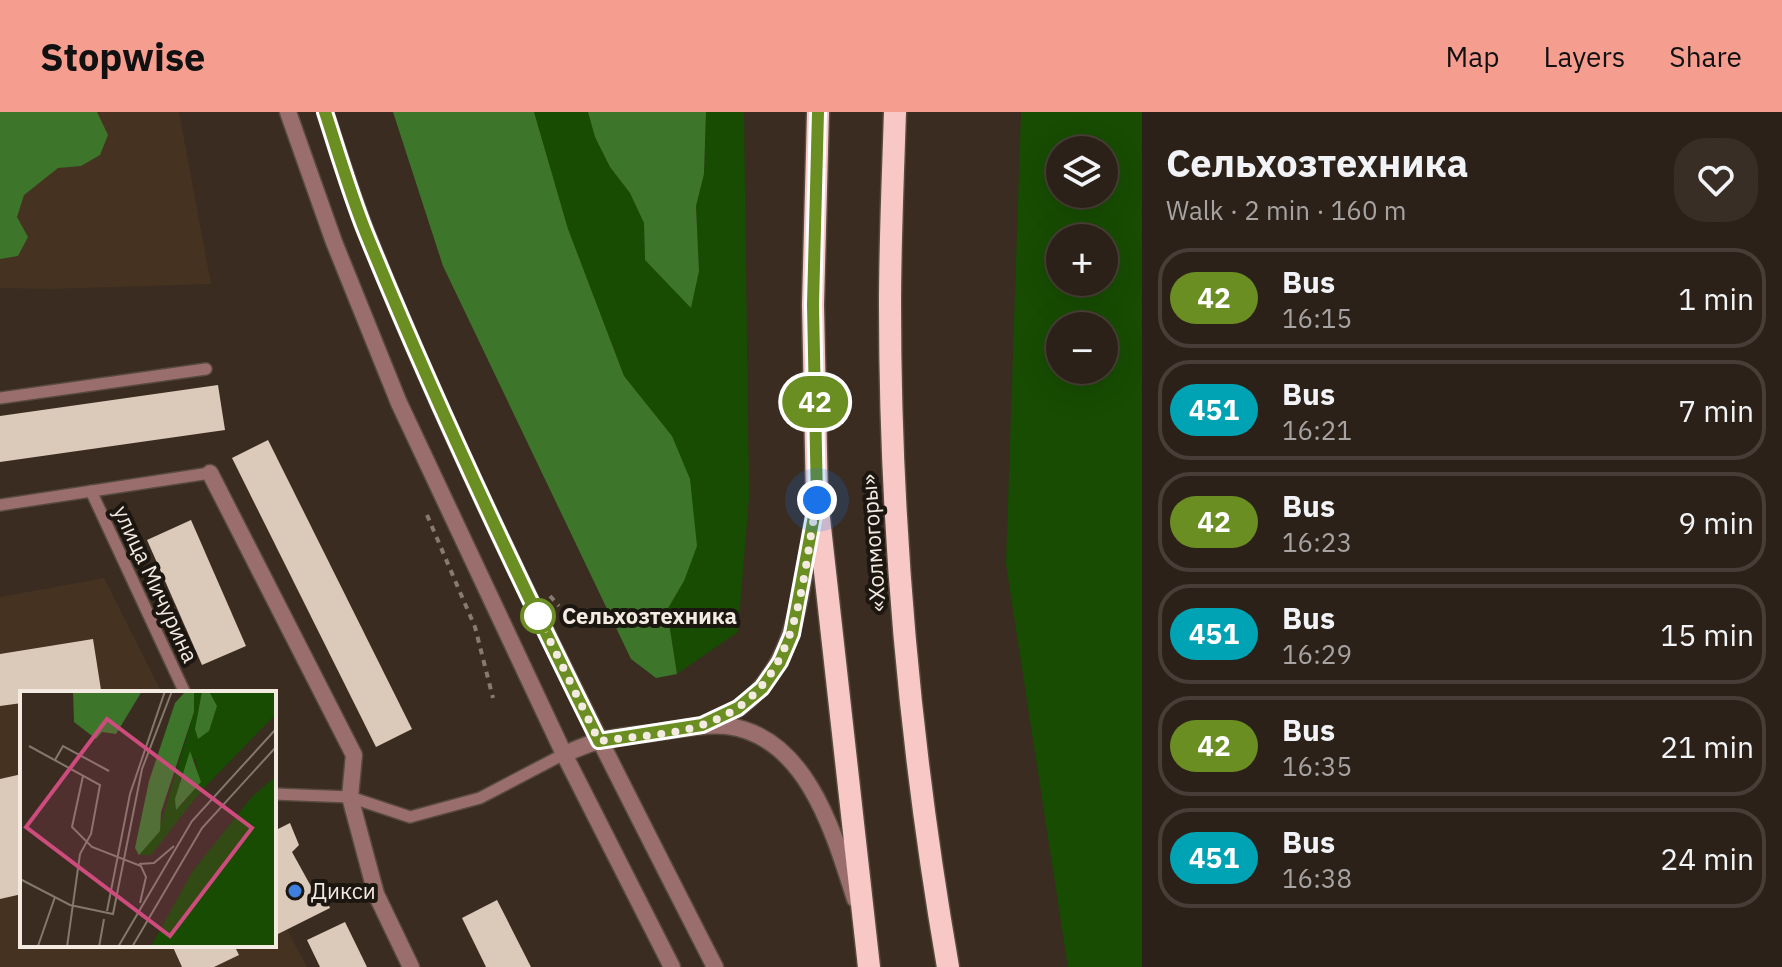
<!DOCTYPE html>
<meta charset="utf-8">
<style>
:root{--surface:#2c2118;--page:#382e25;--text:#f1f3f6;--muted:#a6a3a2;--line:#483e37;--accent:#f59d8f}
body{margin:0;font-family:"IBM Plex Sans",sans-serif;background:var(--page);color:var(--text);height:100vh;display:flex;flex-direction:column;font-size:30px;white-space:nowrap}
*{box-sizing:border-box;margin:0}
p{font-size:26px;color:var(--muted)}
.icon{flex:none;width:44px;height:44px;fill:none;stroke:currentColor;stroke-width:2;stroke-linecap:round;stroke-linejoin:round}
.map{position:relative;flex:1;overflow:hidden}
.drawer{display:flex;flex-direction:column;background:var(--surface);width:640px}
.drawer>*{flex:none}
.badge{padding:0 16px;border-radius:26px;font-size:28px;line-height:52px}
.tools{position:absolute;left:1046px;top:24px;display:grid;gap:16px}
.tools a{display:grid;place-items:center;width:72px;height:72px;border-radius:50%;background:var(--surface);box-shadow:0 8px 32px #0002,0 0 0 2px var(--line);font-size:40px}
.you{position:absolute;width:40px;height:40px;margin:-20px;border:6px solid #fff;border-radius:50%;background:#1a73e8;box-shadow:0 0 0 12px #1a73e833}
.map>.badge{position:absolute;translate:-50% -50%;box-shadow:0 0 0 4px #fff}
.round{display:grid;place-items:center;flex:none;width:84px;height:84px;border-radius:32px;background:var(--page)}
.head{display:flex;align-items:center;justify-content:space-between;height:136px;padding:0 24px}
h1{font-size:38px;font-weight:800;line-height:60px}
ul{padding:0;list-style:none}
li{display:flex;align-items:center;gap:24px;height:100px;margin:0 16px 12px;padding:0 8px;border:4px solid var(--line);border-radius:32px}
li div{flex:1}
li b{display:block;font-size:30px}
li em{font-style:normal}
li .badge{min-width:88px;font-weight:700;text-align:center}
header{display:flex;align-items:center;gap:48px;box-sizing:border-box;height:112px;padding:0 40px;background:var(--accent);color:#111}
header strong{font-size:38px}
nav{display:flex;gap:44px;margin-inline-start:auto;font-size:28px}
main{display:flex;flex:1;min-height:0}
.map>svg:first-child{display:block}
.built{fill:#453221}
.green{fill:#174c02;fill-rule:evenodd}
.forest{fill:#3d762b}
.building{fill:#dbcab9}
.lines{fill:none;stroke-linecap:round;stroke-linejoin:round}
.service-casing{stroke:#584a3f;stroke-width:14}
.minor-casing{stroke:#584a3f;stroke-width:19}
.tertiary-casing{stroke:#584a3f;stroke-width:19}
.trunk-casing{stroke:#584a3f;stroke-width:25}
.path{stroke:#877b71;stroke-width:4;stroke-dasharray:6 6;stroke-linecap:butt}
.service{stroke:#9a6e6c;stroke-width:11}
.minor{stroke:#9a6e6c;stroke-width:16}
.tertiary{stroke:#9a6e6c;stroke-width:16}
.trunk{stroke:#f7c8c6;stroke-width:22}
.line-casing{stroke:#fff;stroke-width:18}
.line{stroke:#6b8e23;stroke-width:12}
.walk{stroke:#f3eae2;stroke-width:8;stroke-dasharray:0 14.4}
.stop-dot{fill:#fff;stroke:#6b8e23;stroke-width:4}
.shop-dot{fill:#3f7fe0;stroke:#1c1610;stroke-width:3}
.labels{text-anchor:middle;stroke-width:8;stroke-linejoin:round;paint-order:stroke}
.street-label{font-size:22px;fill:#f3eae2;stroke:#1c1610}
.stop-label{font-size:22px;font-weight:bold;fill:#f3eae2;stroke:#1c1610;text-anchor:start}
.poi-label{font-size:22px;fill:#f3eae2;stroke:#1c1610;text-anchor:start}
.inset-road{fill:none;stroke:#84786e;stroke-width:2}
.view{fill:#ce4c7d;fill-opacity:0.15;stroke:#ce4c7d;stroke-width:4}
.inset-edge{fill:none;stroke:#f3eae2;stroke-width:4}
</style>
<header>
<strong>Stopwise</strong>
<nav><a>Map</a><a>Layers</a><a>Share</a></nav>
</header>
<main>
<div class="map">
<svg width="1142" height="855" viewBox="0 0 1142 855">
<rect width="100%" height="100%" fill="#3a2c20"/>
<g class="built">
<path d="M0,0h179l32,172 -160,5 -51,-1z"/>
<path d="M104,466l58,115h-140v252h252v-40l33,62h-307v-370z"/>
</g>
<g class="green">
<path d="M534,0h54l7,25 15,30 20,26 14,30 1,37 46,47 8,-36 -3,-65 8,-32 2,-62h38l5,385 -11,135 -61,42 -10,-64 17,-29 -12,-145 -48,-60 -56,-147z"/>
<path d="M1021,0h121v855h-74l-62,-403zM1060,38h44v44h-44zM1060,126h44v44h-44zM1060,214h44v44h-44z"/>
</g>
<g class="forest">
<path d="M0,0h97l11,23 -8,20 -19,11 -23,2 -34,27 -7,22 11,20 -10,19 -18,3z"/>
<path d="M393,0h141l34,117 56,147 48,60 18,43 7,67 -13,35 -17,29 10,64 -21,4 -25,-19 -188,-393z"/>
<path d="M588,0h118l-2,62 -8,32 3,65 -8,37 -46,-48 -1,-37 -14,-30 -20,-26 -15,-30z"/>
</g>
<g class="building">
<path d="M218,273l7,45 -225,32v-46z"/>
<path d="M268,328l144,289 -36,18 -144,-289z"/>
<path d="M191,408l55,126 -44,19 -55,-125z"/>
<path d="M93,527l8,51 -16,3h-63v10l-22,3v-52z"/>
<path d="M22,662v120l-22,5v-120z"/>
<path d="M290,711l9,22 -7,7 26,47 7,-3 5,12 -54,27 -2,-4v-100z"/>
<path d="M497,788l34,67h-45l-24,-49z"/>
<path d="M345,810l22,45h-47l-13,-27z"/>
<path d="M172,833h62l5,10 -25,12h-32z"/>
</g>
<g class="lines">
<defs>
<g id="service">
<path d="M0,286l206,-29"/>
<path d="M91,379l94,202"/>
<path d="M0,393l210,-32"/>
<path d="M274,682l76,3 60,20 70,-19 84,-44"/>
</g>
<path id="minor" d="M210,361l144,282 -4,42 26,97 35,73"/>
<g id="tertiary">
<path d="M288,0l46,130 65,161 165,351 108,213"/>
<path d="M325,0c13,40 26,81 41,120 101,252 226,494 349,735"/>
<path d="M707,611c11,-5 24,-9 33,-16 60,-44 61,-125 74,-192"/>
<path d="M564,642c11,-4 23,-10 35,-13 21,-6 45,-6 67,-10 20,-3 40,-7 61,-5 80,10 107,108 128,173"/>
</g>
<g id="trunk">
<path d="M818,0l-5,193 4,195 52,467"/>
<path d="M895,0c-2,64 -5,129 -5,193 0,222 20,444 58,662"/>
</g>
</defs>
<use href="#service" class="service-casing"/>
<use href="#minor" class="minor-casing"/>
<use href="#tertiary" class="tertiary-casing"/>
<use href="#trunk" class="trunk-casing"/>
<g class="path">
<path d="M427,403l48,112 18,71"/>
<path d="M550,484l9,10"/>
</g>
<use href="#service" class="service"/>
<use href="#minor" class="minor"/>
<use href="#tertiary" class="tertiary"/>
<use href="#trunk" class="trunk"/>
</g>
<g class="lines">
<defs>
<path id="line" d="M325,0c13,40 25,81 41,121 70,172 150,341 233,508l103,-16 36,-17 24,-20 18,-26 12,-28 25,-134 -4,-195 5,-193"/>
</defs>
<use href="#line" class="line-casing"/>
<use href="#line" class="line"/>
<path class="walk" d="M538,504l61,125c31,-4 74,-6 103,-16 99,-32 98,-138 115,-225"/>
</g>
<circle class="stop-dot" cx="538" cy="504" r="16"/>
<circle class="shop-dot" cx="295" cy="779" r="8"/>
<g class="labels">
<g class="street-label">
<text transform="translate(873 431) rotate(-94)" y="8">«Холмогоры»</text>
<text transform="translate(156 472) rotate(65)" y="8">улица Мичурина</text>
</g>
<g class="stop-label">
<text x="562" y="512">Сельхозтехника</text>
</g>
<g class="poi-label">
<text x="311" y="787">Дикси</text>
</g>
</g>
<g transform="translate(20 579)">
<rect width="256" height="256" fill="#3a2c20"/>
<path d="M171,0h11l-5,27 17,-2 3,-10 -8,-15h67v23l-74,76 -51,65h-12l22,-31 33,-112zM175,67l5,24 -19,24 -1,-27zM256,85v171h-125l41,-75 59,-74z" fill="#174c02" fill-rule="evenodd"/>
<path d="M122,0l-26,43 -14,-2 -6,7 -22,-17 -1,-31zM182,0h7l8,15 -8,25 -11,8 -3,-10zM165,1l9,1v19l-33,100 -1,19 -21,24 -4,-7 14,-67 26,-78zM170,60l11,31 -25,28 -1,-11z" fill="#3d762b"/>
<path class="inset-road" d="M9,55l71,39 -9,49 -11,20 -13,93M35,69l8,-14 46,25M63,85l-11,51 20,20 49,19 5,11 -6,26M119,173l15,-1 20,-17M0,188l50,26 43,9 29,-145 30,-78M87,220l23,-117 35,-103M18,255l17,-49M79,256l5,-28M98,256l74,-126 84,-92M112,256l70,-119 74,-81"/>
<path class="view" d="M87,28l145,109 -82,108 -144,-109z"/>
<rect width="256" height="256" class="inset-edge"/>
</g>
</svg>
<div class="tools">
<a><svg class="icon" aria-label="layers" viewBox="0 0 24 24"><path d="M12 4l9 5-9 5-9-5zM3 14l9 5 9-5"/></svg></a>
<a>+</a>
<a>−</a>
</div>
<div class="you" style="left:817px;top:388px"></div>
<b class="badge" style="left:815px;top:290px;background:#6b8e23;color:#fff">42</b>
</div>
<section class="drawer">
<div class="head"><div><h1>Сельхозтехника</h1><p>Walk · 2 min · 160 m</p></div><a class="round"><svg class="icon" aria-label="heart" viewBox="0 0 24 24"><path d="M12 20l-8-8c-3-5 5-10 8-4 3-6 11-1 8 4z"/></svg></a></div>
<ul>
<li><span class="badge" style="background:#6b8e23;color:#fff">42</span><div><b>Bus</b><p>16:15</p></div><em>1 min</em></li>
<li><span class="badge" style="background:#00a3b4;color:#fff">451</span><div><b>Bus</b><p>16:21</p></div><em>7 min</em></li>
<li><span class="badge" style="background:#6b8e23;color:#fff">42</span><div><b>Bus</b><p>16:23</p></div><em>9 min</em></li>
<li><span class="badge" style="background:#00a3b4;color:#fff">451</span><div><b>Bus</b><p>16:29</p></div><em>15 min</em></li>
<li><span class="badge" style="background:#6b8e23;color:#fff">42</span><div><b>Bus</b><p>16:35</p></div><em>21 min</em></li>
<li><span class="badge" style="background:#00a3b4;color:#fff">451</span><div><b>Bus</b><p>16:38</p></div><em>24 min</em></li>
</ul>
</section>
</main>
